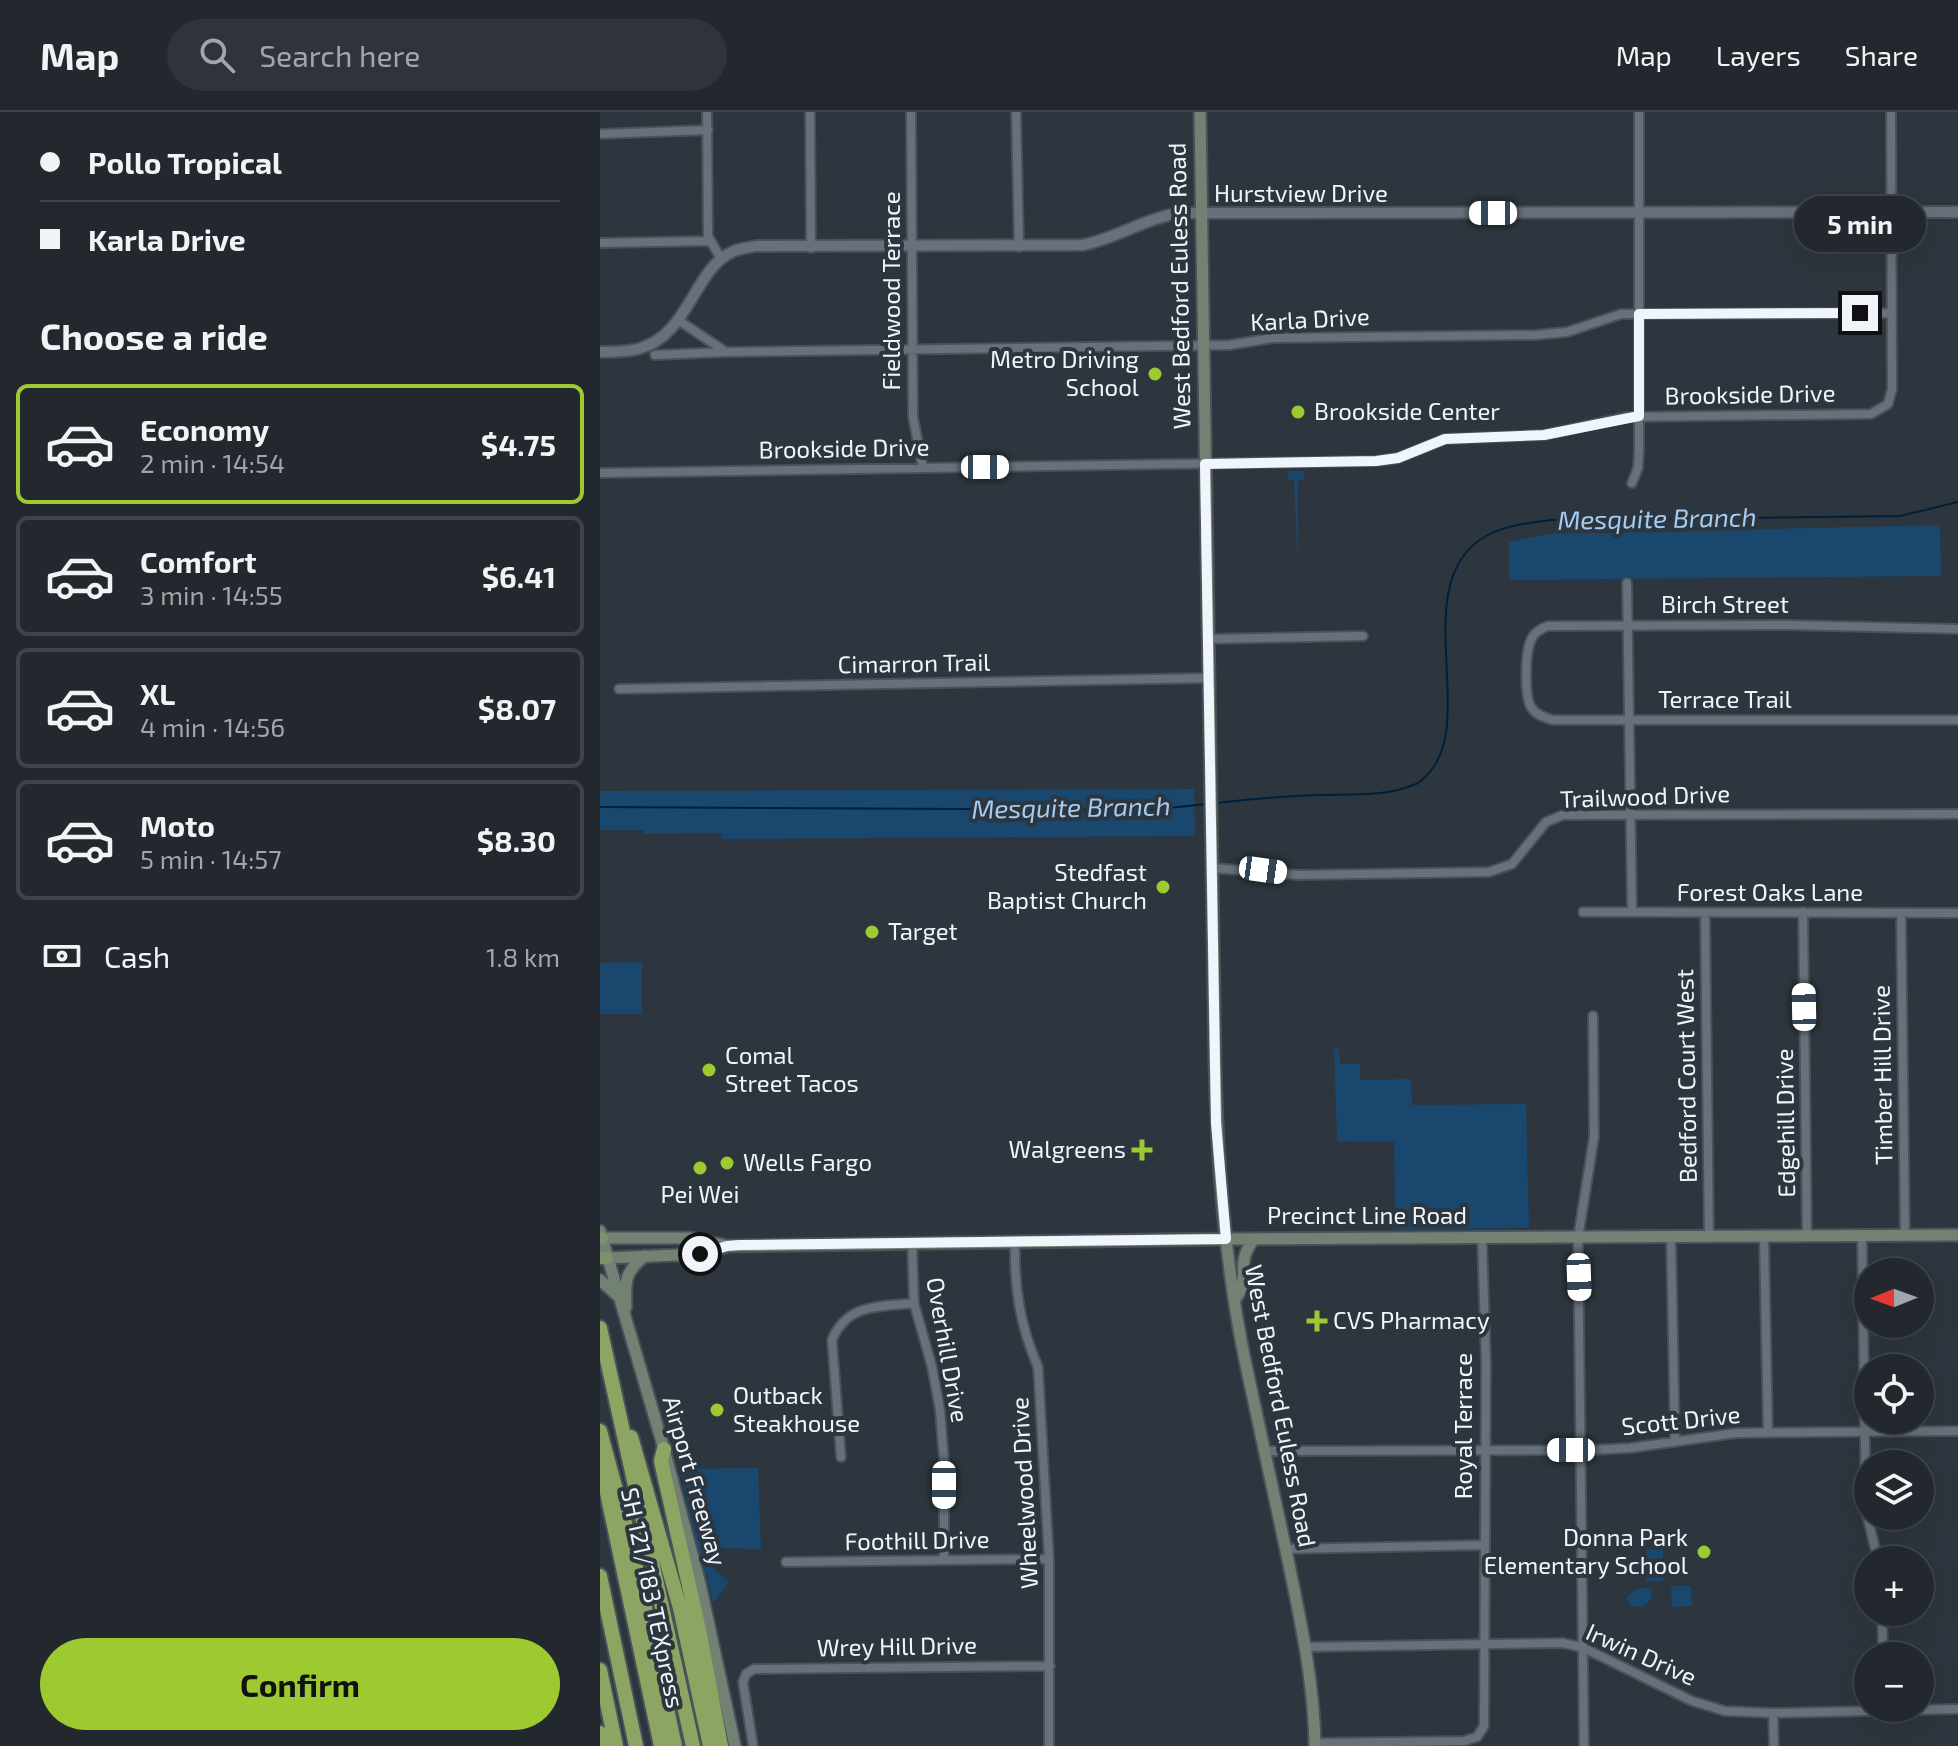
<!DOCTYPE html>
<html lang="en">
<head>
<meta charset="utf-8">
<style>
  :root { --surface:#22282e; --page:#2e343a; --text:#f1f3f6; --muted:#a2a6aa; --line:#3f444a; --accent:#9dca30 }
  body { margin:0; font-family:"Exo 2",sans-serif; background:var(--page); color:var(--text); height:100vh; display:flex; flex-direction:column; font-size:30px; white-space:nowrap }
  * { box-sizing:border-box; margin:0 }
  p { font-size:26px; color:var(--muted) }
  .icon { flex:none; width:44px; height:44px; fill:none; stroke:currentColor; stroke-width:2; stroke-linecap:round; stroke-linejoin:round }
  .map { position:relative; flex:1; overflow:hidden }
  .details { display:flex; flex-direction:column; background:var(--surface); width:600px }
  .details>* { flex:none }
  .guide { display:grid; align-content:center; height:176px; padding:0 40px; background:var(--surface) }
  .needle { width:52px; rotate:269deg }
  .controls { position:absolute; left:1254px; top:1146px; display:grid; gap:16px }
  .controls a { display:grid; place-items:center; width:80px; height:80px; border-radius:50%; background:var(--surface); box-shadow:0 8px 32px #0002,0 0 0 2px var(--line); font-size:40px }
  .end { position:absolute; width:36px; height:36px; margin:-18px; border:10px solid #f0f5fb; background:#111; box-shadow:0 0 0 4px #111 }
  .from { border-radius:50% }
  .bubble { position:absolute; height:56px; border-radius:28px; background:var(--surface); box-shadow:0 8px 32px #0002,0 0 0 2px var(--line); font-size:26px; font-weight:700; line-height:56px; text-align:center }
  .car { position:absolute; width:24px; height:48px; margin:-24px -12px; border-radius:10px; box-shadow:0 0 6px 2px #0007; background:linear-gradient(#fff 24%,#345 0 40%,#fff 0 76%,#345 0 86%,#fff 0) }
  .guide b { display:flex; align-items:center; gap:28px; height:76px; font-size:30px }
  .guide b+b { border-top:2px solid var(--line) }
  .guide i { width:20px; height:20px; background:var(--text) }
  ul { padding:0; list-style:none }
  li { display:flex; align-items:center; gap:24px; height:120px; margin:0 16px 12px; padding:0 24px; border:4px solid var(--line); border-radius:12px }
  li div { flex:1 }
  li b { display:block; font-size:30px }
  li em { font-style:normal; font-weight:700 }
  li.on { border-color:var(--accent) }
  li>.icon { width:72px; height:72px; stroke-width:1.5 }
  h2 { padding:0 40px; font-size:36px; line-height:96px }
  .pay { display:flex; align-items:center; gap:20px; height:88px; padding:0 40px; font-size:30px }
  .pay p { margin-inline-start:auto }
  .action { display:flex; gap:16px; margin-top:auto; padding:16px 40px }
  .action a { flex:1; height:92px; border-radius:48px; background:var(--accent); color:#111; font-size:32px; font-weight:700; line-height:92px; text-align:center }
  header { display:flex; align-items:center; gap:48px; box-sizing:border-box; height:112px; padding:0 40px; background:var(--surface); border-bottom:2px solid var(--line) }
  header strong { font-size:38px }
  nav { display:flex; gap:44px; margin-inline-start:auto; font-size:28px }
  .search { width:560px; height:72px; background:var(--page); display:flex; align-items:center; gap:20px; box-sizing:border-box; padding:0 28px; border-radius:44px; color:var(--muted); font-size:30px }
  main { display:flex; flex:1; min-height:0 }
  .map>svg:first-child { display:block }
  .green { fill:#19476e }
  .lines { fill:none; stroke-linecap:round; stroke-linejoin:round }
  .stream { stroke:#001f3b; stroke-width:2 }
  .minor-casing { stroke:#4a5158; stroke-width:12 }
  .tertiary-casing { stroke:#4a5158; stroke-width:14 }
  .secondary-casing { stroke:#4a5158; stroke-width:15 }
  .primary-casing { stroke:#4a5158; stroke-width:16 }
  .motorway-casing { stroke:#4a5158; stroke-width:18 }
  .minor { stroke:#68717b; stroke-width:8 }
  .tertiary { stroke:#68717b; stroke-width:10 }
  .secondary { stroke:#738174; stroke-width:11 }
  .primary { stroke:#7e906d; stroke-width:12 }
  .motorway { stroke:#8da563; stroke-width:14 }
  .route { stroke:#f0f5fb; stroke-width:10 }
  .poi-dot { fill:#9dca30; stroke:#2d363e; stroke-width:3 }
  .labels { text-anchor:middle; stroke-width:8; stroke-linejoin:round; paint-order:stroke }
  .street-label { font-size:24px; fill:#f0f5fb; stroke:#2d363e }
  .poi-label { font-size:24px; fill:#f0f5fb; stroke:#2d363e; text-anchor:start }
  .water-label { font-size:26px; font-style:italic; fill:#a4ccf2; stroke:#2d363e }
</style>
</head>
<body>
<header>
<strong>Map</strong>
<div class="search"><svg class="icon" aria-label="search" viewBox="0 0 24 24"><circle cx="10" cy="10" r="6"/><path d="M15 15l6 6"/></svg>Search here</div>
<nav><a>Map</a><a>Layers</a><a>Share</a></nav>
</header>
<main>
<section class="details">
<div class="guide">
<b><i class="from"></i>Pollo Tropical</b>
<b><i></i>Karla Drive</b>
</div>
<h2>Choose a ride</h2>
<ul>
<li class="on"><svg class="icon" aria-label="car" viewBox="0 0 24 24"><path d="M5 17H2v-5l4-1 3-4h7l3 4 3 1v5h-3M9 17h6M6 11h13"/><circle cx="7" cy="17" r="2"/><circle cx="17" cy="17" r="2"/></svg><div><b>Economy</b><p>2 min · 14:54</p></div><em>$4.75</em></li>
<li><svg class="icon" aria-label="car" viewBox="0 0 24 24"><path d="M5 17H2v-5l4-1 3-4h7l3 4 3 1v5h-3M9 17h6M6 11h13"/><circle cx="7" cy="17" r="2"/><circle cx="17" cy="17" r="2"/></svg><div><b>Comfort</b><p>3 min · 14:55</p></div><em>$6.41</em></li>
<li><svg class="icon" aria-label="car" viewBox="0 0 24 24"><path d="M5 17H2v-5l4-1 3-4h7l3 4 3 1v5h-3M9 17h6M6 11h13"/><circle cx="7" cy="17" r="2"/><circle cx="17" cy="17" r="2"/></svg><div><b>XL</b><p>4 min · 14:56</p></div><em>$8.07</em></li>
<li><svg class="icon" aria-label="car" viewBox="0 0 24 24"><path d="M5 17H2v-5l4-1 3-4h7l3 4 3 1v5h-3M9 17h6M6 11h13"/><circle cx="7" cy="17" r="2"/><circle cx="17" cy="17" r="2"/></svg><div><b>Moto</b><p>5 min · 14:57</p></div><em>$8.30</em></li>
</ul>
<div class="pay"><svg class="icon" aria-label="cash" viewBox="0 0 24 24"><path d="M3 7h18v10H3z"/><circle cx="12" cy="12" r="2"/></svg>Cash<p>1.8 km</p></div>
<div class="action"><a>Confirm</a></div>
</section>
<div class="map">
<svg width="1358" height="1634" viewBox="0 0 1358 1634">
  <rect width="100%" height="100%" fill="#2d363e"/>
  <path class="green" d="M687,359H704V367L698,369V457L694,368L688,367Z
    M1340,413L1341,464L909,468V430L948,422Z
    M594,677L595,724L122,727L121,721L44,722L43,718H0V679Z
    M42,850V902H0V851Z
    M734,937H739L740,952H760V968L811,967L812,993L926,992L929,1116L800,1118L792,1116V1109L795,1108L794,1030L737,1029Z
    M158,1356L161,1437L111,1436L115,1458L129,1470L113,1491L106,1461H103L80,1361L83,1357Z
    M1046,1438H1063V1469H1046Z
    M1071,1474H1091L1092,1494L1072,1495Z
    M1049,1476L1052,1479L1051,1487L1043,1495L1032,1494L1026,1487L1035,1477Z"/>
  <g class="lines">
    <path class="stream" d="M617,691C651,687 685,684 720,683C751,682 786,685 816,672C821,670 825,665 829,661C878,607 806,469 886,424C906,413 929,411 951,408L1300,404L1358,390
      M0,695L550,698L606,692"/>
    <defs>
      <path id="minor" d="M107,0L108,124L121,147
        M210,0L211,136
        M311,0L313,305L323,356
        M416,0L419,135
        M0,22L108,18
        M0,131L109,129
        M78,208L126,240L629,233L673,226L935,223L967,220L1021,202L1292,201
        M55,243L126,240
        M0,361L776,349L798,346L845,327L944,323L1027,305L1271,302L1288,292L1292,277L1291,0
        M1032,371L1038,356L1039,338V0
        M1027,471L1032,800
        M1358,517L1188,513L948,514C941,517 936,519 932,526C925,537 924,583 931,595C936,603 944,605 953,608H1358
        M608,527L763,524
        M19,577L609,566
        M612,756L699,763L889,760L912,752L946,710L963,703L1358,702
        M983,800L1358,801
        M1203,800L1207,1125
        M1105,801L1109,1126
        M1301,802L1305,1124
        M1262,1124L1266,1399L1278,1448
        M1164,1125L1168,1321
        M1071,1126L1075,1328
        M312,1130L314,1191L332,1255L340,1298L344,1348V1448
        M415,1130C414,1175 420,1214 438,1255L449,1447V1634
        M664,1339L990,1338L1030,1336L1136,1321L1358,1319
        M241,1345L232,1228C247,1191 280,1195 314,1191
        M685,1437L885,1433
        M186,1450L449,1447
        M1282,1500L1283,1544
        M706,1535L963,1531L984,1536L1092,1589L1125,1599L1173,1601L1358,1597
        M1173,1601L1174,1634
        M715,1631L864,1629L877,1625L884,1614L886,1250L882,1126
        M153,1634L143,1570L146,1562L154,1557L450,1554
        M984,1634L978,1126L994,1025L993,904"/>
      <path id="tertiary" d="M0,240C12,240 26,240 38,237C89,224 94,157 132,140C139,136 148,136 156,134L482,133C516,127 545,106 580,101L1358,100"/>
      <path id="secondary" d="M600,0L615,951C617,1052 625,1154 646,1253C660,1318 674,1383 688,1448C701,1510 714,1571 715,1634
        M0,1119L64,1337L100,1472L135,1634
        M2,1126H91L123,1133
        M7,1146L100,1142L127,1134L626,1127L1358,1123
        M0,1168L18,1184
        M636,1186C652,1162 634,1153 654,1127
        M26,1195C25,1170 24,1160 45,1144"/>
      <path id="primary" d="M0,1126H2
        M0,1146H7"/>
      <path id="motorway" d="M0,1216L93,1634
        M0,1319L33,1441L75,1634
        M31,1325L80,1496L110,1634
        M64,1337L61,1349L99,1518L121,1634
        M0,1348L61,1634
        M0,1464L36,1634
        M0,1558L16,1634
        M0,1621L3,1634"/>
    </defs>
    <use href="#minor" class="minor-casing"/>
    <use href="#tertiary" class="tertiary-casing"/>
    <use href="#secondary" class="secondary-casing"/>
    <use href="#primary" class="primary-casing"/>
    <use href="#motorway" class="motorway-casing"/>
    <use href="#minor" class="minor"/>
    <use href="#tertiary" class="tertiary"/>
    <use href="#secondary" class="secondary"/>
    <use href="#primary" class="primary"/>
    <use href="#motorway" class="motorway"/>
  </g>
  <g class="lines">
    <path class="route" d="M100,1142L127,1134L139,1133L626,1127L616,1011L605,352L776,349L798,346L845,327L944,323L1039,304V202L1260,201"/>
  </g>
  <g class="poi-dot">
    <circle cx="555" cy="262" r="8"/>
    <circle cx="698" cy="300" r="8"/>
    <circle cx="563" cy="775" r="8"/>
    <circle cx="272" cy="820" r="8"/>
    <circle cx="109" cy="958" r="8"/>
    <path d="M538 1026h8v8h8v8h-8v8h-8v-8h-8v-8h8z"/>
    <circle cx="127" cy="1051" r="8"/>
    <circle cx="100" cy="1056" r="8"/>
    <path d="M713 1197h8v8h8v8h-8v8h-8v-8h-8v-8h8z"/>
    <circle cx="117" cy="1298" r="8"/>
    <circle cx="1104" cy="1440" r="8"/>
  </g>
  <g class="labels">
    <g class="street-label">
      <text x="701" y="90">Hurstview Drive</text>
      <text transform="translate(580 174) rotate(-91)" y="8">West Bedford Euless Road</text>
      <text transform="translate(292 179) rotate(-90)" y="8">Fieldwood Terrace</text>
      <text transform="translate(710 208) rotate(-3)" y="8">Karla Drive</text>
      <text transform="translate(1150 283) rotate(-1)" y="8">Brookside Drive</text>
      <text transform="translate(244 337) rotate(-1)" y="8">Brookside Drive</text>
      <text x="1125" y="501">Birch Street</text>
      <text transform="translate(314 552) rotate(-1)" y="8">Cimarron Trail</text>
      <text x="1125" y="596">Terrace Trail</text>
      <text transform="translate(1045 685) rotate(-2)" y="8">Trailwood Drive</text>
      <text x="1170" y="789">Forest Oaks Lane</text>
      <text transform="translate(1283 963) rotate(-91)" y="8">Timber Hill Drive</text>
      <text transform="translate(1087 964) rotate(-91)" y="8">Bedford Court West</text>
      <text transform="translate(1186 1011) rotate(-91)" y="8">Edgehill Drive</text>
      <text x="767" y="1112">Precinct Line Road</text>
      <text transform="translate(347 1238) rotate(80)" y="8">Overhill Drive</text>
      <text transform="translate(680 1294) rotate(79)" y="8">West Bedford Euless Road</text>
      <text transform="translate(1081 1309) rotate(-6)" y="8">Scott Drive</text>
      <text transform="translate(864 1314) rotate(-90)" y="8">Royal Terrace</text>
      <text transform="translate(94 1369) rotate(74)" y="8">Airport Freeway</text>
      <text transform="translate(425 1381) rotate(-93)" y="8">Wheelwood Drive</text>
      <text transform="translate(317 1429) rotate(-1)" y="8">Foothill Drive</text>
      <text transform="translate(52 1486) rotate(78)" y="8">SH 121/183 TEXpress</text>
      <text transform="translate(297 1535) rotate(-1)" y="8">Wrey Hill Drive</text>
      <text transform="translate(1041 1543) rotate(24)" y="8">Irwin Drive</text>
    </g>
    <g class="poi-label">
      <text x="539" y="256" text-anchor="end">Metro Driving<tspan x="539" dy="28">School</tspan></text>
      <text x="714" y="308">Brookside Center</text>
      <text x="547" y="769" text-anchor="end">Stedfast<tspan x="547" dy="28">Baptist Church</tspan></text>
      <text x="288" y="828">Target</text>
      <text x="125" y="952">Comal<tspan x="125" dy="28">Street Tacos</tspan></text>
      <text x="526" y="1046" text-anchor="end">Walgreens</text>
      <text x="143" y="1059">Wells Fargo</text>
      <text x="100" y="1091" text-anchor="middle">Pei Wei</text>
      <text x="733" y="1217">CVS Pharmacy</text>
      <text x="133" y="1292">Outback<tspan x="133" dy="28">Steakhouse</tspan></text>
      <text x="1088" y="1434" text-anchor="end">Donna Park<tspan x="1088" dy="28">Elementary School</tspan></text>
    </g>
    <g class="water-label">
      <text transform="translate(1057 407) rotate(-1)" y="9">Mesquite Branch</text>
      <text transform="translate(471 696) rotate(-1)" y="9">Mesquite Branch</text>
    </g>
  </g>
</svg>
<div class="controls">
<a><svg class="needle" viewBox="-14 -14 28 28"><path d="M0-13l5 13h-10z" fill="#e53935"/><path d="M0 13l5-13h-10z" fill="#a2a6aa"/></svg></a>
<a><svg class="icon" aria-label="locate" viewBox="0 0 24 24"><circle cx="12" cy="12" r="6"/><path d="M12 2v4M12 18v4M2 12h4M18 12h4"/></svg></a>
<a><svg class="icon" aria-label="layers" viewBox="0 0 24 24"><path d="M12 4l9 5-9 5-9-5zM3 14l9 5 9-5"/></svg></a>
<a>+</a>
<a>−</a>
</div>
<i class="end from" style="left:100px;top:1142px"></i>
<i class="end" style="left:1260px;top:201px"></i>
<div class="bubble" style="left:1194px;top:84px;width:132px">5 min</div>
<i class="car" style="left:893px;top:101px;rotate:270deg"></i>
<i class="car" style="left:385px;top:355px;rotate:90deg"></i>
<i class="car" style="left:663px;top:758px;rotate:98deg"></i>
<i class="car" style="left:1204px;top:895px;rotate:359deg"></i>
<i class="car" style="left:979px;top:1165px;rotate:178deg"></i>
<i class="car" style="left:971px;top:1338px;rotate:270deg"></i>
<i class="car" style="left:344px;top:1373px;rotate:180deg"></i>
</div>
</main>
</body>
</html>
